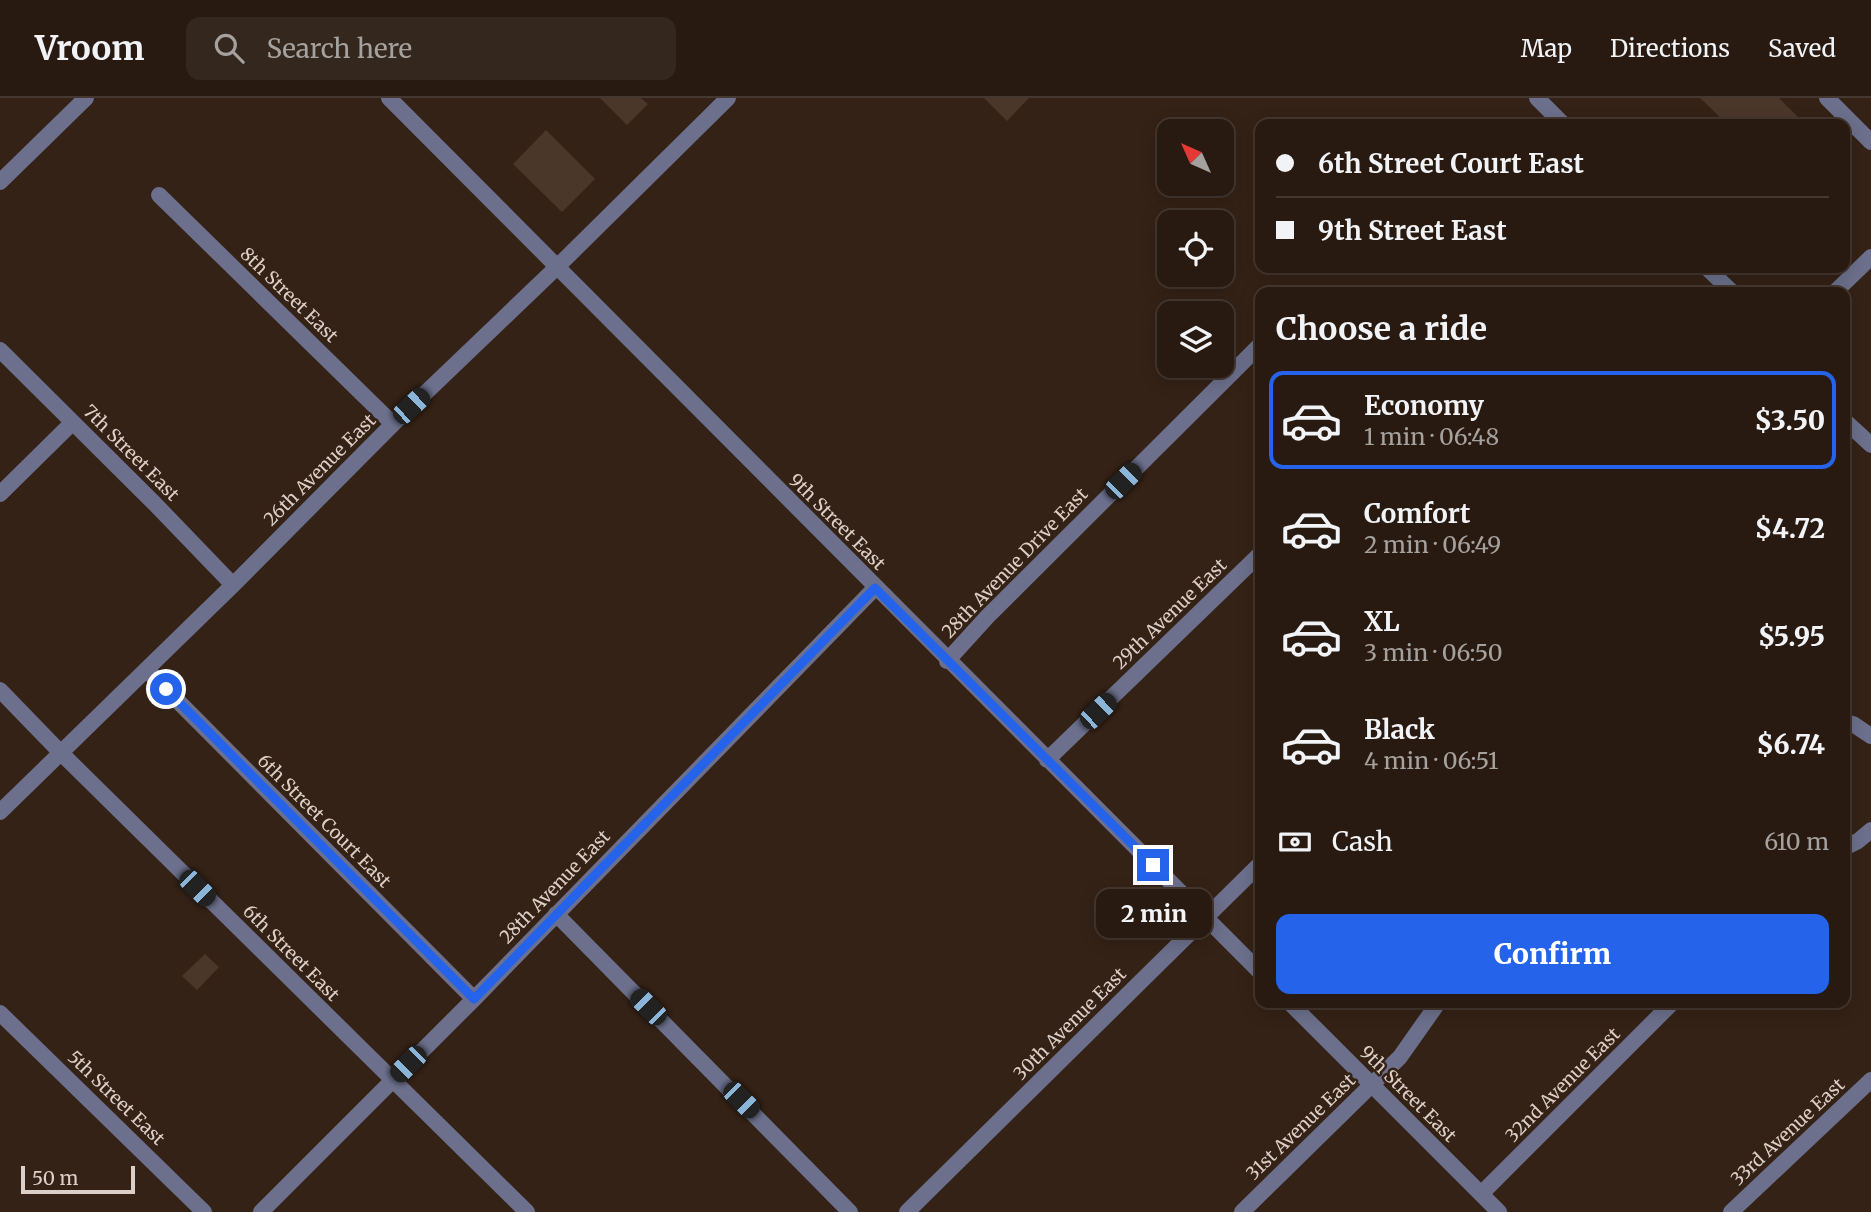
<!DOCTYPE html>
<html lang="en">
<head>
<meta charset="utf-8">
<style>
  :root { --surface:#281a10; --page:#34271e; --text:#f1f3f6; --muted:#a5a19f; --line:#443830; --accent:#2563eb }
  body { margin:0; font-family:Merriweather,serif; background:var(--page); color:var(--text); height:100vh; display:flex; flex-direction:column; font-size:26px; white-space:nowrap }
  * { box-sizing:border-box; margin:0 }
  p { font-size:23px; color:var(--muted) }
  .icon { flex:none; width:38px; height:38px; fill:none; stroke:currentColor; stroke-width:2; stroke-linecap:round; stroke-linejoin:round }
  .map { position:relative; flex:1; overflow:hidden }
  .details { position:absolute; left:1255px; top:189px; width:595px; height:721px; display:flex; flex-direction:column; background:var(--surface); border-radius:14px; box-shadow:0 4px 18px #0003,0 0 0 2px var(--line) }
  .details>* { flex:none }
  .guide { position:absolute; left:1255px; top:21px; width:595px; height:154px; border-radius:14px; box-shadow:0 4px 18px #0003,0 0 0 2px var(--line); display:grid; align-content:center; height:154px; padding:0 21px; background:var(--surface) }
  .needle { width:46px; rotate:315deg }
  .buttons { position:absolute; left:1157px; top:21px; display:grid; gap:14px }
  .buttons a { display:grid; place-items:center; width:77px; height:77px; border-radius:14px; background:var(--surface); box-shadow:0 4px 18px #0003,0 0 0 2px var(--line); font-size:35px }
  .scale { position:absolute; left:21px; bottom:18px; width:114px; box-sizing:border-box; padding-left:7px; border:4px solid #dccfc7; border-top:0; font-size:19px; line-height:24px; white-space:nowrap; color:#dccfc7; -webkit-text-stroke:5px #352216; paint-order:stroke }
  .end { position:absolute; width:32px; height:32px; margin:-16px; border:9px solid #2563eb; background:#fff; box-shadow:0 0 0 4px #fff }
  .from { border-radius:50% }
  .bubble { position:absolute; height:49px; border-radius:14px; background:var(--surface); box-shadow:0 4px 18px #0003,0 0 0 2px var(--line); font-size:23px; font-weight:800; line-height:49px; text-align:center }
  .car { position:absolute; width:21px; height:42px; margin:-21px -10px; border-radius:9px; box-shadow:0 0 5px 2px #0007; background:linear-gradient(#222 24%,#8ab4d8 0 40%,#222 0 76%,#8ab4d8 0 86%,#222 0) }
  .guide b { display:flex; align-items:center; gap:24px; height:66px; font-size:26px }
  .guide b+b { border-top:2px solid var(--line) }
  .guide i { width:18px; height:18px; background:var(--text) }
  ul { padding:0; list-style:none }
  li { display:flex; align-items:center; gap:21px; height:98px; margin:0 14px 10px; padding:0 7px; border:4px solid transparent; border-radius:14px }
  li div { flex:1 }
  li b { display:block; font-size:26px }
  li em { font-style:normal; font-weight:800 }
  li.on { border-color:var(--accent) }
  li>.icon { width:63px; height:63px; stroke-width:1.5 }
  h2 { padding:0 21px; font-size:32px; line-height:84px }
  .pay { display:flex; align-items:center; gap:18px; height:77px; padding:0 21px; font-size:26px }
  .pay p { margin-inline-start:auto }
  .cta { display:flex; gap:14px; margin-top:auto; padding:14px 21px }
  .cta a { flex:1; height:80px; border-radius:14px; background:var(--accent); color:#fff; font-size:28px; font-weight:800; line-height:80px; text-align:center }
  header { display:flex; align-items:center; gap:42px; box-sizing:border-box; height:98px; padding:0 35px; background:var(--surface); border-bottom:2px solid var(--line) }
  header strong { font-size:33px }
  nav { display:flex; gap:38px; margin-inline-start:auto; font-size:24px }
  .search { width:490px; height:63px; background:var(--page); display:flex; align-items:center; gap:18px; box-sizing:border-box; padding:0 24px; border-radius:14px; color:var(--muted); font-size:26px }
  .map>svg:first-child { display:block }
  .building { fill:#4b362a }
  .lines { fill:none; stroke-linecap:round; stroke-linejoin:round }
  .minor { stroke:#6c708c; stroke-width:16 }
  .route { stroke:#2563eb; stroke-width:9 }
  .labels { text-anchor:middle; stroke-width:5; stroke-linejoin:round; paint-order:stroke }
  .street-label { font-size:18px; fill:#dccfc7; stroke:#352216 }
</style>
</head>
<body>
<header>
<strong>Vroom</strong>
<div class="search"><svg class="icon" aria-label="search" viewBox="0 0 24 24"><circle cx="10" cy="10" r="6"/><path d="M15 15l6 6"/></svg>Search here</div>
<nav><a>Map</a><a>Directions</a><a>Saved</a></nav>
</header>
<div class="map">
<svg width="1871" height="1114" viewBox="0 0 1871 1114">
  <rect width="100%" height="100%" fill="#352216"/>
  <path class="building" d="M600,0H641L648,6L627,27Z
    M984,0H1029L1007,23Z
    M1700,0H1779L1798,19L1791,26H1727Z
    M546,32L595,81L562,114L513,66Z
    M205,856L219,869L197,892L182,878Z"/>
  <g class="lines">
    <path class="minor" d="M389,0L1260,874
      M1537,0L1563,26
      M1827,0L1871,44
      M0,84L86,0
      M159,97L393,326
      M1707,170L1732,194
      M1835,194L1871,159
      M0,252L155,406L233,487
      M1844,322L1871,347
      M0,396L72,325
      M947,563L987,519L1260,247
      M147,572L474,901
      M0,592L61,655L527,1114
      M1844,624L1853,626L1871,638
      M1047,662L1260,456
      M0,714L233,487L393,326L557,169L728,0
      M1844,750L1858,743L1871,732
      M556,816L850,1114
      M1290,905L1499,1114
      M0,915L204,1114
      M1481,1096L1672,905
      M261,1114L474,901L875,490
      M907,1114L1260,766
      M1242,1114L1400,959L1438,905
      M1731,1114L1871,982"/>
  </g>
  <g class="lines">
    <path class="route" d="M166,591L474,901L875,490L1153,767"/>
  </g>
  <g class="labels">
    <g class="street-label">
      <text transform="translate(289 197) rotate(44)" y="6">8th Street East</text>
      <text transform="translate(131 355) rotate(45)" y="6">7th Street East</text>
      <text transform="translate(320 372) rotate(-45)" y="6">26th Avenue East</text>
      <text transform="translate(837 424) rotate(45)" y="6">9th Street East</text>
      <text transform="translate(1015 465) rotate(-46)" y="6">28th Avenue Drive East</text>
      <text transform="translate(1170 516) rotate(-44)" y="6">29th Avenue East</text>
      <text transform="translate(324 723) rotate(45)" y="6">6th Street Court East</text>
      <text transform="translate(555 789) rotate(-46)" y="6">28th Avenue East</text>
      <text transform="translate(291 855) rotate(45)" y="6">6th Street East</text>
      <text transform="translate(1070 926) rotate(-45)" y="6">30th Avenue East</text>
      <text transform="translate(1563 987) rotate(-45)" y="6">32nd Avenue East</text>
      <text transform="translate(1408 996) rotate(45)" y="6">9th Street East</text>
      <text transform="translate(116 1000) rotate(44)" y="6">5th Street East</text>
      <text transform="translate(1301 1029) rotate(-44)" y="6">31st Avenue East</text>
      <text transform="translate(1788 1034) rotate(-43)" y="6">33rd Avenue East</text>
    </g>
  </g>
</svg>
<div class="buttons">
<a><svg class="needle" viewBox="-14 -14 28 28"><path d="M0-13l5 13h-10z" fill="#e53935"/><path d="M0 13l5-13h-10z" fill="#a5a19f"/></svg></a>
<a><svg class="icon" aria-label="locate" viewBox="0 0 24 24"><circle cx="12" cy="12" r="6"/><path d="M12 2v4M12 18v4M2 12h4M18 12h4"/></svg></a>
<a><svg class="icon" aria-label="layers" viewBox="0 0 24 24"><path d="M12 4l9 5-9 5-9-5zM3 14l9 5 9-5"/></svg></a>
</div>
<div class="scale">50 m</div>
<i class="end from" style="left:166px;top:591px"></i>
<i class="end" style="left:1153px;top:767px"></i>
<div class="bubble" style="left:1096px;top:791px;width:116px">2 min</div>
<i class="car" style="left:411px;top:308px;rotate:47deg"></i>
<i class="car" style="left:1123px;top:383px;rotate:45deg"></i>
<i class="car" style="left:1098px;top:613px;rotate:46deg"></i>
<i class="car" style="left:197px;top:790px;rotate:135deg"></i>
<i class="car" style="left:648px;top:909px;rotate:315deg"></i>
<i class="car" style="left:408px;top:966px;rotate:225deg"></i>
<i class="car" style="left:741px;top:1002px;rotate:135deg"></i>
<div class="guide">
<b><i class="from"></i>6th Street Court East</b>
<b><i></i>9th Street East</b>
</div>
<section class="details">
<h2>Choose a ride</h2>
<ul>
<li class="on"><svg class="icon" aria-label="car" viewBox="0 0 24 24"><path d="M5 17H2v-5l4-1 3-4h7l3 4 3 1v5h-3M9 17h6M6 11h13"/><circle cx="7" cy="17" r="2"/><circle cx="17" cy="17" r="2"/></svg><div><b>Economy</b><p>1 min · 06:48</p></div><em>$3.50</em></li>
<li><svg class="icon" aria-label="car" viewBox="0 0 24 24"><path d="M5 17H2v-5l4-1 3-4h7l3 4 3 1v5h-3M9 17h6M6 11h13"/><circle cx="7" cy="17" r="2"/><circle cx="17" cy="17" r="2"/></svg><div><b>Comfort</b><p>2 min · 06:49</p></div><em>$4.72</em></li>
<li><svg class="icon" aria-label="car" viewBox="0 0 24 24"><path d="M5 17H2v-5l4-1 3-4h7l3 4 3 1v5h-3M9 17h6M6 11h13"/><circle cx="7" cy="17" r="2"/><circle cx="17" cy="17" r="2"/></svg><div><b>XL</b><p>3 min · 06:50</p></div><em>$5.95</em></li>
<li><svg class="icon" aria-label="car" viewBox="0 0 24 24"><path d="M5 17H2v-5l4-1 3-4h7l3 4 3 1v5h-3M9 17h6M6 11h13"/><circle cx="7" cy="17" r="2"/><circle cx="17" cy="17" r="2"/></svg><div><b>Black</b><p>4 min · 06:51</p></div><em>$6.74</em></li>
</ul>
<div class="pay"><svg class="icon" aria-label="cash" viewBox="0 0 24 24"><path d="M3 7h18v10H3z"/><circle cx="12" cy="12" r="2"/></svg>Cash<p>610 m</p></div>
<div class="cta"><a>Confirm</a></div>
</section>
</div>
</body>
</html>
